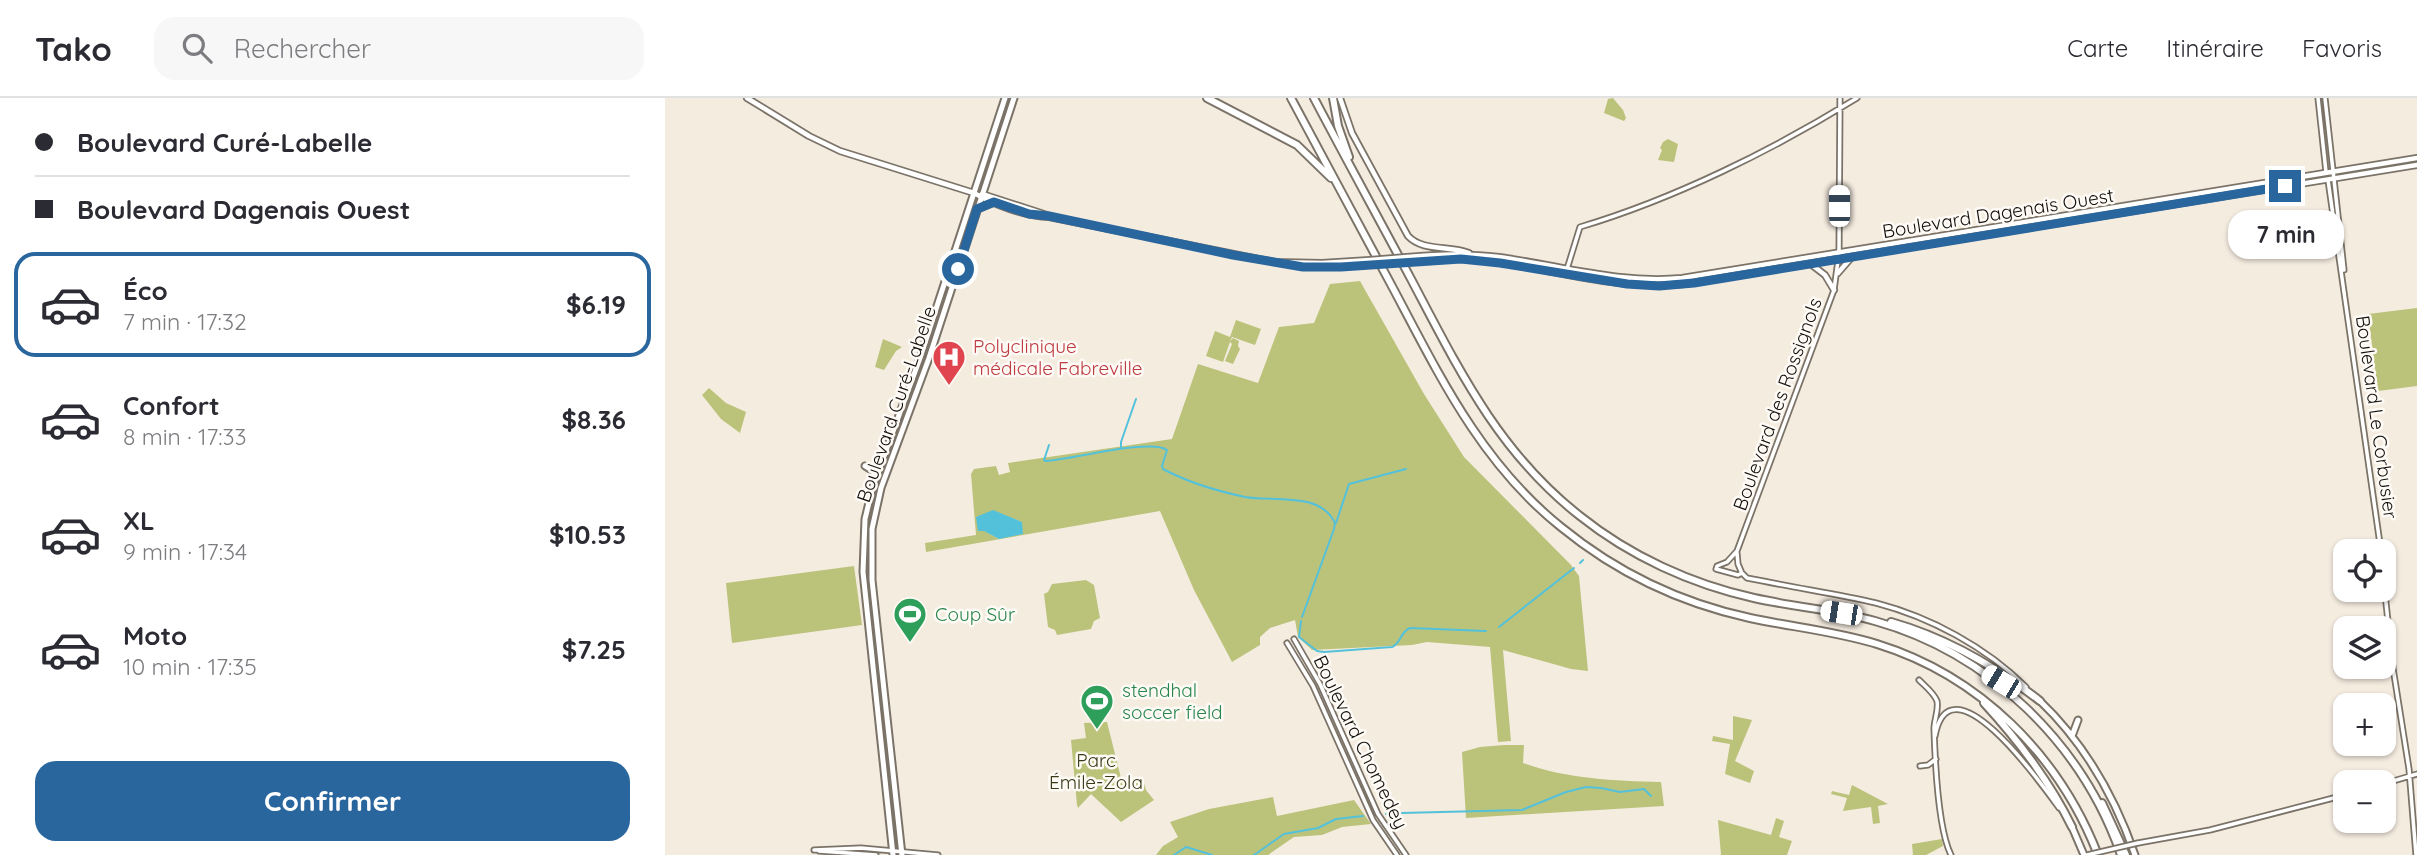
<!DOCTYPE html>
<html lang="fr">
<head>
<meta charset="utf-8">
<style>
  :root { --surface:#fff; --page:#f7f7f7; --text:#2b2b33; --muted:#7c7c81; --line:#e1e1e2; --accent:#29669d }
  body { margin:0; font-family:Quicksand,sans-serif; background:var(--page); color:var(--text); height:100vh; display:flex; flex-direction:column; font-size:26px; white-space:nowrap }
  * { box-sizing:border-box; margin:0 }
  p { font-size:23px; color:var(--muted) }
  .icon { flex:none; width:38px; height:38px; fill:none; stroke:currentColor; stroke-width:2; stroke-linecap:round; stroke-linejoin:round }
  .map { position:relative; flex:1; overflow:hidden }
  .drawer { display:flex; flex-direction:column; background:var(--surface); width:665px }
  .drawer>* { flex:none }
  .top-card { display:grid; align-content:center; height:154px; padding:0 35px; background:var(--surface) }
  .fabs { position:absolute; left:1668px; top:441px; display:grid; gap:14px }
  .fabs a { display:grid; place-items:center; width:63px; height:63px; border-radius:14px; background:var(--surface); box-shadow:0 2px 5px #0004; font-size:35px }
  .end { position:absolute; width:32px; height:32px; margin:-16px; border:9px solid #29669d; background:#fff; box-shadow:0 0 0 4px #fff }
  .from { border-radius:50% }
  .bubble { position:absolute; height:49px; border-radius:21px; background:var(--surface); box-shadow:0 2px 5px #0004; font-size:23px; font-weight:700; line-height:49px; text-align:center }
  .car { position:absolute; width:21px; height:42px; margin:-21px -10px; border-radius:9px; box-shadow:0 0 5px 2px #0007; background:linear-gradient(#fff 24%,#345 0 40%,#fff 0 76%,#345 0 86%,#fff 0) }
  .top-card b { display:flex; align-items:center; gap:24px; height:66px; font-size:26px }
  .top-card b+b { border-top:2px solid var(--line) }
  .top-card i { width:18px; height:18px; background:var(--text) }
  ul { padding:0; list-style:none }
  li { display:flex; align-items:center; gap:21px; height:105px; margin:0 14px 10px; padding:0 21px; border:4px solid transparent; border-radius:21px }
  li div { flex:1 }
  li b { display:block; font-size:26px }
  li em { font-style:normal; font-weight:700 }
  li.on { border-color:var(--accent) }
  li>.icon { width:63px; height:63px; stroke-width:1.5 }
  .cta { display:flex; gap:14px; margin-top:auto; padding:14px 35px }
  .cta a { flex:1; height:80px; border-radius:21px; background:var(--accent); color:#fff; font-size:28px; font-weight:700; line-height:80px; text-align:center }
  header { display:flex; align-items:center; gap:42px; box-sizing:border-box; height:98px; padding:0 35px; background:var(--surface); border-bottom:2px solid var(--line) }
  header strong { font-size:33px }
  nav { display:flex; gap:38px; margin-inline-start:auto; font-size:24px }
  .search { width:490px; height:63px; background:var(--page); display:flex; align-items:center; gap:18px; box-sizing:border-box; padding:0 24px; border-radius:21px; color:var(--muted); font-size:26px }
  main { display:flex; flex:1; min-height:0 }
  .map>svg:first-child { display:block }
  .green { fill:#bbc37b; fill-rule:evenodd }
  .water { fill:#54c1db }
  .lines { fill:none; stroke-linecap:round; stroke-linejoin:round }
  .stream { stroke:#54c1db; stroke-width:2 }
  .tertiary-casing { stroke:#7b7368; stroke-width:7 }
  .secondary-casing { stroke:#7b7368; stroke-width:8 }
  .primary-casing { stroke:#7b7368; stroke-width:9 }
  .motorway-casing { stroke:#7b7368; stroke-width:10 }
  .tertiary { stroke:#fff; stroke-width:3.5 }
  .secondary { stroke:#fff; stroke-width:4.5 }
  .primary { stroke:#fff; stroke-width:5 }
  .motorway { stroke:#fff; stroke-width:6 }
  .tertiary-bridge-casing { stroke:#7b7368; stroke-width:7; stroke-linecap:butt }
  .secondary-bridge-casing { stroke:#7b7368; stroke-width:8; stroke-linecap:butt }
  .tertiary-bridge { stroke:#fff; stroke-width:3.5 }
  .secondary-bridge { stroke:#fff; stroke-width:4.5 }
  .route { stroke:#29669d; stroke-width:9 }
  .labels { text-anchor:middle; stroke-width:5; stroke-linejoin:round; paint-order:stroke }
  .street-label { font-size:19px; fill:#120f0b; stroke:#fefaf5 }
  .health-label { font-size:19px; fill:#be3a42; stroke:#fefaf5; text-anchor:start }
  .leisure-label { font-size:19px; fill:#27864d; stroke:#fefaf5; text-anchor:start }
  .park-label { font-size:19px; fill:#373b18; stroke:#fefaf5 }
</style>
</head>
<body>
<header>
<strong>Tako</strong>
<div class="search"><svg class="icon" aria-label="search" viewBox="0 0 24 24"><circle cx="10" cy="10" r="6"/><path d="M15 15l6 6"/></svg>Rechercher</div>
<nav><a>Carte</a><a>Itinéraire</a><a>Favoris</a></nav>
</header>
<main>
<section class="drawer">
<div class="top-card">
<b><i class="from"></i>Boulevard Curé-Labelle</b>
<b><i></i>Boulevard Dagenais Ouest</b>
</div>
<ul>
<li class="on"><svg class="icon" aria-label="car" viewBox="0 0 24 24"><path d="M5 17H2v-5l4-1 3-4h7l3 4 3 1v5h-3M9 17h6M6 11h13"/><circle cx="7" cy="17" r="2"/><circle cx="17" cy="17" r="2"/></svg><div><b>Éco</b><p>7 min · 17:32</p></div><em>$6.19</em></li>
<li><svg class="icon" aria-label="car" viewBox="0 0 24 24"><path d="M5 17H2v-5l4-1 3-4h7l3 4 3 1v5h-3M9 17h6M6 11h13"/><circle cx="7" cy="17" r="2"/><circle cx="17" cy="17" r="2"/></svg><div><b>Confort</b><p>8 min · 17:33</p></div><em>$8.36</em></li>
<li><svg class="icon" aria-label="car" viewBox="0 0 24 24"><path d="M5 17H2v-5l4-1 3-4h7l3 4 3 1v5h-3M9 17h6M6 11h13"/><circle cx="7" cy="17" r="2"/><circle cx="17" cy="17" r="2"/></svg><div><b>XL</b><p>9 min · 17:34</p></div><em>$10.53</em></li>
<li><svg class="icon" aria-label="car" viewBox="0 0 24 24"><path d="M5 17H2v-5l4-1 3-4h7l3 4 3 1v5h-3M9 17h6M6 11h13"/><circle cx="7" cy="17" r="2"/><circle cx="17" cy="17" r="2"/></svg><div><b>Moto</b><p>10 min · 17:35</p></div><em>$7.25</em></li>
</ul>
<div class="cta"><a>Confirmer</a></div>
</section>
<div class="map">
<svg width="1752" height="757" viewBox="0 0 1752 757">
  <rect width="100%" height="100%" fill="#f5ece0"/>
  <path class="green" d="M948,0L958,12L961,20L959,23L939,15L943,1Z
    M1003,41L1013,46L1009,64L993,62L997,52L995,50L998,44Z
    M695,183L759,296L799,359L906,467L914,478L923,573L906,571L838,552L846,643L833,644L825,549L762,544L747,547L647,552L633,539L630,522L605,530L595,539V547L567,564L529,492L495,413L261,454L260,445L311,437L306,376L309,371L331,368L334,377L345,374L343,365L507,341L533,266L593,285L614,229L649,225L665,186ZM349,421L357,424L334,441L318,432Z
    M1752,210V288L1713,293L1703,216Z
    M571,222L596,231L590,247L567,239L565,243L568,240L574,243L573,248L575,251L568,266L560,263L567,246L565,244L558,264L541,258L550,233L565,239Z
    M218,241L237,249L231,253L219,272L210,269Z
    M44,290L61,305L81,314L75,335L56,321L37,297Z
    M189,468L197,527L67,545L61,485Z
    M421,482L429,487L435,520L429,523L426,531L392,537L390,532L383,529L379,496L383,494L387,486Z
    M1068,618L1087,622L1070,663L1089,673L1085,685L1060,676L1065,646L1047,643L1048,638L1068,642Z
    M442,624L458,688L477,679L481,692L489,702L456,724L426,696L413,710L412,707L406,642L421,640L419,625Z
    M839,647H859L858,665C901,681 950,683 996,684L999,708L801,720L797,654L815,649Z
    M1187,687L1223,706L1213,708L1215,725L1208,726L1206,709L1178,713L1182,700L1166,696L1167,693L1184,697Z
    M608,699L612,718L689,702L706,726L677,729L657,737L629,739L603,757H491L498,748L513,739L505,724L544,711Z
    M1111,720L1119,723L1114,739L1127,743L1122,757H1056L1053,722L1106,737Z
    M1277,741L1278,748L1261,757H1248L1247,746Z"/>
  <path class="water" d="M328,412L357,424L358,436L334,441L319,433H313L311,419Z"/>
  <g class="lines">
    <path class="stream" d="M384,347L379,362L381,363C405,362 486,340 502,352L497,368L498,371C524,385 552,393 580,399C607,404 655,393 670,425L669,431L637,519
      M456,349V344L471,301
      M671,425L684,386L741,371
      M915,465L918,462
      M636,523L634,539L652,553L659,554L727,549C736,545 735,534 745,530L821,533
      M834,529L909,470
      M736,715L857,712L901,694L921,689L936,690L955,694L979,691L986,698
      M721,716H732
      M509,757L521,749L547,757
      M589,757L619,736L653,730L671,721L698,718"/>
    <defs>
      <path id="tertiary" d="M1653,0L1661,74
        M1660,0L1679,172
        M1663,82L1716,453
        M902,171L915,129C1009,101 1108,52 1192,0
        M1072,455L1073,466L1076,473
        M1051,471L1052,468L1062,464L1072,453L1169,192L1174,155L1175,0
        M1051,471L1073,477L1077,475L1082,480L1098,483C1136,491 1174,496 1211,505C1265,519 1321,549 1361,589
        M1718,477L1728,570L1744,671L1751,757
        M629,541L655,586L713,716L741,757
        M622,545L648,588L708,722L732,757
        M1254,582C1260,588 1269,595 1272,603C1274,612 1269,622 1269,631C1270,662 1273,731 1286,757
        M1270,638C1285,556 1378,688 1394,710
        M1255,668L1263,667L1271,661
        M1718,686L1752,676
        M1473,745L1545,732L1680,697
        M149,752L196,750L273,757
        M154,753L211,757"/>
      <path id="secondary" d="M82,0L144,38L175,53L309,95
        M675,0L687,35L743,138C758,154 784,147 804,155
        M309,95C330,107 359,118 384,119L609,164L657,165L705,162
        M317,96L382,117
        M742,159C772,156 803,155 834,159C894,167 955,186 1017,180L1752,60
        M744,163C765,161 787,160 809,161C879,168 947,193 1019,186L1752,67
        M1147,167L1160,177L1169,192
        M634,168L660,169L707,166
        M1173,175L1186,160"/>
      <path id="primary" d="M312,111L329,104
        M200,368L208,373L210,379
        M1375,603C1419,645 1450,699 1470,757
        M1407,638L1413,622
        M1407,729L1419,757
        M228,757L198,474L200,421L208,388L255,260L340,0
        M237,757L207,482V431L216,390L264,260L349,0"/>
      <path id="motorway" d="M542,0L632,47L666,80
        M626,0C660,64 695,128 729,192C775,279 817,366 896,429C951,474 1016,505 1085,520C1127,529 1170,533 1212,546C1315,578 1394,657 1433,757
        M649,0C681,61 714,121 746,181C793,270 833,354 915,418C965,458 1026,486 1089,500C1129,509 1170,512 1210,523C1324,555 1417,645 1456,757
        M668,0L673,28L684,59
        M1226,524C1282,540 1329,567 1375,603
        M1319,605C1353,642 1385,684 1407,729
        M1437,705L1461,757"/>
    </defs>
    <use href="#tertiary" class="tertiary-casing"/>
    <use href="#secondary" class="secondary-casing"/>
    <use href="#primary" class="primary-casing"/>
    <use href="#motorway" class="motorway-casing"/>
    <use href="#tertiary" class="tertiary"/>
    <use href="#secondary" class="secondary"/>
    <use href="#primary" class="primary"/>
    <use href="#motorway" class="motorway"/>
    <defs>
      <path id="tertiary-bridge" d="M1422,757L1473,745"/>
      <path id="secondary-bridge" d="M705,162L742,159
        M707,166L744,163"/>
    </defs>
    <use href="#tertiary-bridge" class="tertiary-bridge-casing"/>
    <use href="#secondary-bridge" class="secondary-bridge-casing"/>
    <use href="#tertiary-bridge" class="tertiary-bridge"/>
    <use href="#secondary-bridge" class="secondary-bridge"/>
  </g>
  <g class="lines">
    <path class="route" d="M293,171L312,111L329,104L364,116L384,118L568,157L638,169H676L796,161L835,165L962,186L994,188L1029,185L1620,88"/>
  </g>
  <defs>
    <symbol id="hospital-pin" viewBox="-11 -11 22 30"><path d="M0 17L-7.5 6A9.5 9.5 0 1 1 7.5 6Z" fill="#e0444e" stroke="#fefaf5"/><path d="M-5-5h3v3.5h4V-5h3V5h-3V1.5h-4V5h-3Z" fill="#fff"/></symbol>
    <symbol id="stadium-pin" viewBox="-11 -11 22 30"><path d="M0 17L-7.5 6A9.5 9.5 0 1 1 7.5 6Z" fill="#2e9e5b" stroke="#fefaf5"/><path d="M0-5a6.5 5 0 1 0 0 10a6.5 5 0 1 0 0-10ZM-3.5-1.8h7v3.6h-7Z" fill="#fff"/></symbol>
  </defs>
  <g fill-rule="evenodd">
    <use href="#hospital-pin" x="265" y="240" width="38" height="52"/>
    <use href="#stadium-pin" x="226" y="497" width="38" height="52"/>
    <use href="#stadium-pin" x="413" y="584" width="38" height="52"/>
  </g>
  <g class="labels">
    <g class="street-label">
      <text transform="translate(1333 115) rotate(-9)" y="7">Boulevard Dagenais Ouest</text>
      <text transform="translate(231 306) rotate(-71)" y="7">Boulevard Curé-Labelle</text>
      <text transform="translate(1112 306) rotate(-70)" y="7">Boulevard des Rossignols</text>
      <text transform="translate(1712 319) rotate(82)" y="7">Boulevard Le Corbusier</text>
      <text transform="translate(696 644) rotate(64)" y="7">Boulevard Chomedey</text>
    </g>
    <g class="health-label">
      <text x="308" y="255">Polyclinique<tspan x="308" dy="22">médicale Fabreville</tspan></text>
    </g>
    <g class="leisure-label">
      <text x="270" y="523">Coup Sûr</text>
      <text x="457" y="599">stendhal<tspan x="457" dy="22">soccer field</tspan></text>
    </g>
    <g class="park-label">
      <text x="431" y="669">Parc<tspan x="431" dy="22">Émile-Zola</tspan></text>
    </g>
  </g>
</svg>
<div class="fabs">
<a><svg class="icon" aria-label="locate" viewBox="0 0 24 24"><circle cx="12" cy="12" r="6"/><path d="M12 2v4M12 18v4M2 12h4M18 12h4"/></svg></a>
<a><svg class="icon" aria-label="layers" viewBox="0 0 24 24"><path d="M12 4l9 5-9 5-9-5zM3 14l9 5 9-5"/></svg></a>
<a>+</a>
<a>−</a>
</div>
<i class="end from" style="left:293px;top:171px"></i>
<i class="end" style="left:1620px;top:88px"></i>
<div class="bubble" style="left:1563px;top:112px;width:116px">7 min</div>
<i class="car" style="left:1174px;top:108px;rotate:0deg"></i>
<i class="car" style="left:1176px;top:515px;rotate:279deg"></i>
<i class="car" style="left:1336px;top:584px;rotate:301deg"></i>
</div>
</main>
</body>
</html>
